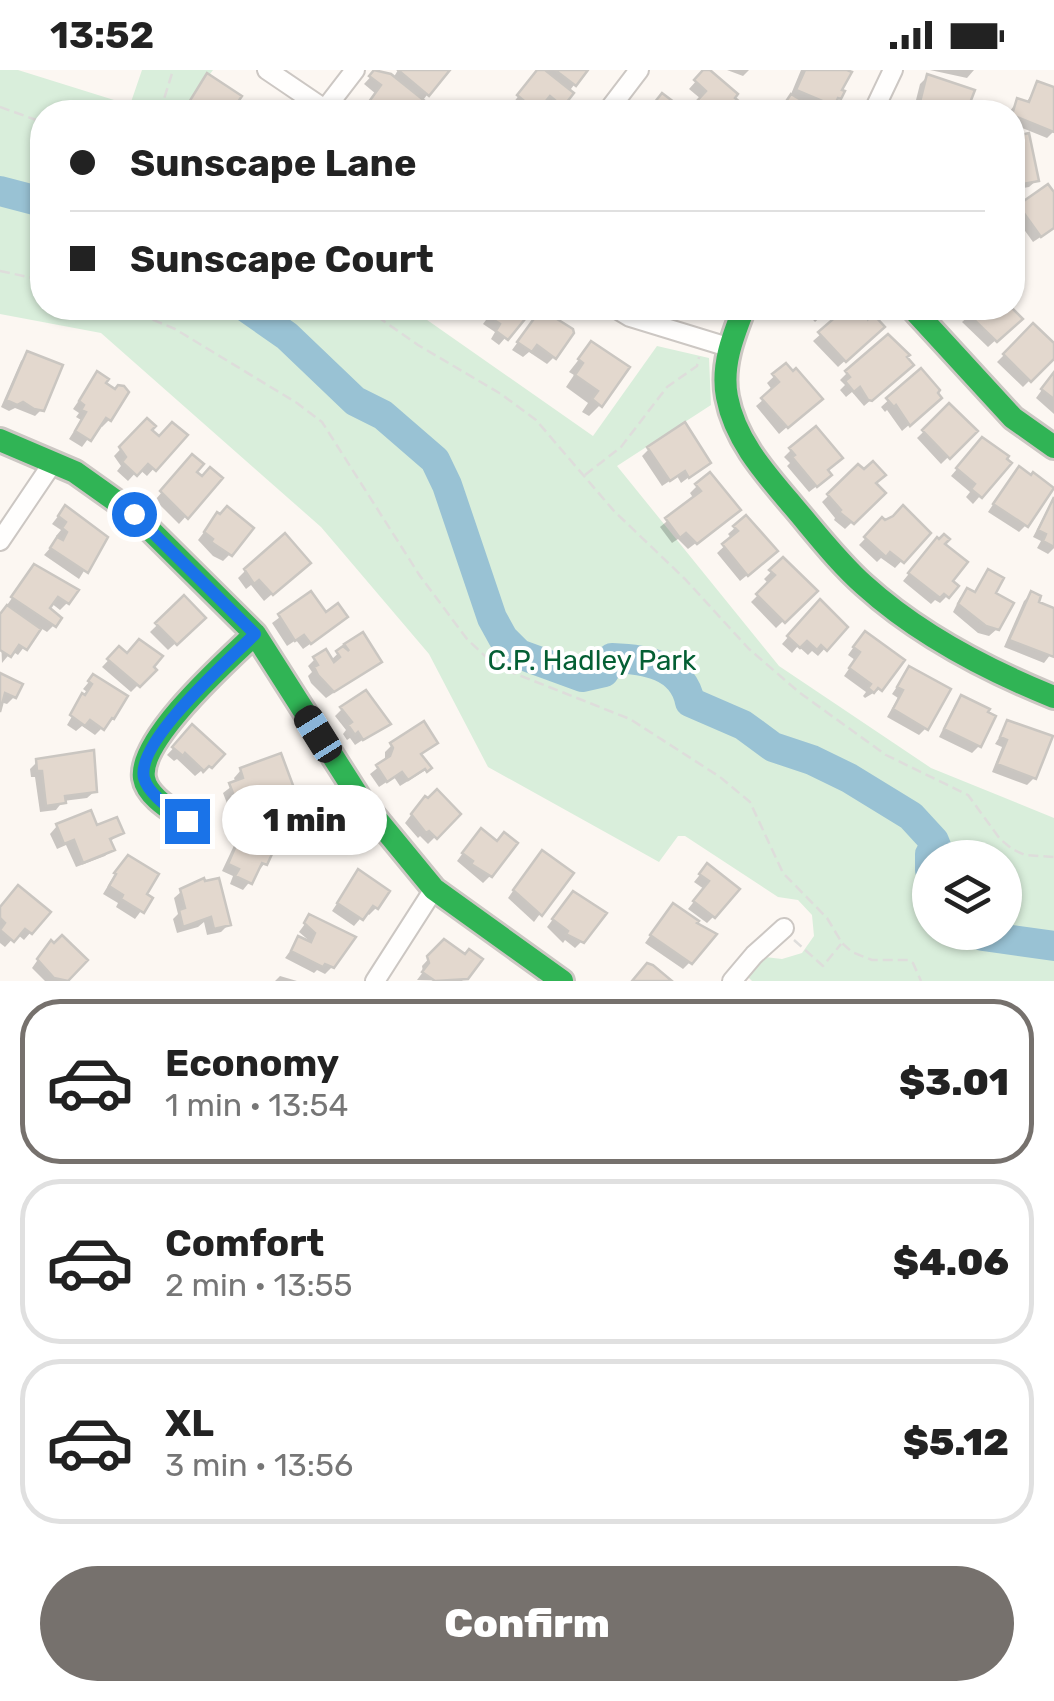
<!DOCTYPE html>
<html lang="en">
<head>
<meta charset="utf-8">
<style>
  :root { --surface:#fff; --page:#f2f2f2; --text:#222; --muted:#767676; --line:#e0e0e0; --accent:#76716d }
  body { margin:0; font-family:Rubik,sans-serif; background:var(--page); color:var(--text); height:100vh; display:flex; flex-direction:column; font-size:38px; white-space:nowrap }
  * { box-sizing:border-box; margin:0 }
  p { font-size:32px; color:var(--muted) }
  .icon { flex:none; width:55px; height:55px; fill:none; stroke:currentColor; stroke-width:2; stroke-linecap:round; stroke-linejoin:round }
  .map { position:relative; height:911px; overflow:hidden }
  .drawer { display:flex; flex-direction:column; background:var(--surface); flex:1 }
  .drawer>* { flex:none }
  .hud { position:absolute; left:30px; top:30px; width:995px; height:220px; border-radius:40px; box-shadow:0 2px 8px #0004; display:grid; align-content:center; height:220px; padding:0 40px; background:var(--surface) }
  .fabs { position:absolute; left:912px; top:770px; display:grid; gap:20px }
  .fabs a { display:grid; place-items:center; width:110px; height:110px; border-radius:50%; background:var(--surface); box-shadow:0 2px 8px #0004; font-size:50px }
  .end { position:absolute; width:45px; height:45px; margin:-22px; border:12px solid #1a73e8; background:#fff; box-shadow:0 0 0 5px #fff }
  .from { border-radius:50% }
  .bubble { position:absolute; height:70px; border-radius:35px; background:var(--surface); box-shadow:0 2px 8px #0004; font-size:32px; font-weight:800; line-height:70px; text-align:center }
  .car { position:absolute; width:30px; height:60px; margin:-30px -15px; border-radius:12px; box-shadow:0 0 8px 2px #0007; background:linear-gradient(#222 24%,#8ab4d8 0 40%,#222 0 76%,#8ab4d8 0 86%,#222 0) }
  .hud b { display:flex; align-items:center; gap:35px; height:95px; font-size:38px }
  .hud b+b { border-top:2px solid var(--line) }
  .hud i { width:25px; height:25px; background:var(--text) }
  ul { padding:18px 0 0; list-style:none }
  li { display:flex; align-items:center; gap:30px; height:165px; margin:0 20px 15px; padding:0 20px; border:5px solid var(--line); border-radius:40px }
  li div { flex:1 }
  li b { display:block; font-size:38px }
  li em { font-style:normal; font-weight:800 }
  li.active { border-color:var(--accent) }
  li>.icon { width:90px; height:90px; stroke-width:1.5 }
  .button { display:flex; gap:20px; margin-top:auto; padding:20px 40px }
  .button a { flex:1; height:115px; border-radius:60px; background:var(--accent); color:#fff; font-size:40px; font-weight:800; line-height:115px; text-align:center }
  .status { display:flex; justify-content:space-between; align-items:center; height:70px; padding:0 50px; background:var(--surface); direction:ltr }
  .status svg { height:28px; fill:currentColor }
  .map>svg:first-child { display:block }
  .green { fill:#d9eedb; fill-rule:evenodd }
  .shadow { fill:#0003 }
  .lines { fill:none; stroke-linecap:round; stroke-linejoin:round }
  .river { stroke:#99c2d4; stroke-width:30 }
  .building { fill:#e3d8ce; stroke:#cac6c1; stroke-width:2.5 }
  .street-casing { stroke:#ccc7c3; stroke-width:22 }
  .fast-casing { stroke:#ccc7c3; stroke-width:28 }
  .path { stroke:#dedddb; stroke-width:2.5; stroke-dasharray:10 5; stroke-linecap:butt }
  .street { stroke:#fffefd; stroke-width:18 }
  .fast { stroke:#30b455; stroke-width:22 }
  .route { stroke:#1a73e8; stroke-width:12 }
  .labels { text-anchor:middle; stroke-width:8; stroke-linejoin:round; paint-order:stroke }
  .park-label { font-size:28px; fill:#045f34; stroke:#fff }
</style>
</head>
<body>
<div class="status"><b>13:52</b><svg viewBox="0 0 49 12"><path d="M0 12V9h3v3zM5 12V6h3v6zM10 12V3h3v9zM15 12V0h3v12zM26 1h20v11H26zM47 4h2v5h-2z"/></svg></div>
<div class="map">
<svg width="1054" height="911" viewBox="0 0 1054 911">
  <rect width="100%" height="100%" fill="#fcf7f2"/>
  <path class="green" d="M0,0H18L130,35L142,0H213L182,42H42V238H410L593,366L657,276L709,288L711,335L617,396L779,596L931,698L1054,748V911H752L748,907L765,887L782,889L802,883L814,866L812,845L798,830L778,827L685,766H678L659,792L488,697L429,584L321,457L101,263L0,244ZM930,788H1005V862H930Z"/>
  <path class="shadow" d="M377,0L392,10L398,0H446L414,42H362L376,24L364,14Z
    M540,0H585L554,42L542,32L533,42H512L517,38L512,34Z
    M706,0L738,34L730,42L691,40L701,29L689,19Z
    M727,0H749L743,6Z
    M801,0H841L839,28L825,41L809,35L808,37L816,42H779L789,29Z
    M930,0H974L967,8Z
    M208,6L238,27L228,42H182Z
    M927,7L965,39L973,42H913L920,14Z
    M1038,14L1054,20V61L1047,68L1012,54V42H1009L1018,31L1026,33Z
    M1012,69L1037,110L1029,117L1012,120Z
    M1054,126V158L1033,172L1013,144L1020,137Z
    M495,238H531L499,275L491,269L495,262L483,254Z
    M802,238H831L815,252Z
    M850,238H860L865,242L861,245L882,257L838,297L813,271Z
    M978,238H1009L1019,249L988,277L962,252Z
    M534,250L554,287L547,294L529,282L523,287L512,280Z
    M1033,256L1054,277V286L1023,317L997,292Z
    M591,274L600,335L589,346L582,342L588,333L566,317L574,305L569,302Z
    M28,283L42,339L35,346L15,338L9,341L1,337L21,291Z
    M785,296L812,335L779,364L756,336L773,321L767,313Z
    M904,301L864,336L852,322L846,327L840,320L845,315L840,310L847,303Z
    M920,301L932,335L902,361L887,340L885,342L881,337Z
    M1054,303V344L1036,328Z
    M97,304L103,314L109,350L102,357L99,354L82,377L69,369L81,350L76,347L79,343L73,339Z
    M949,337L975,361L941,394L917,368Z
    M147,351L148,361L159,370L184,365L147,406L139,399L128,411L117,401L121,396L114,386Z
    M975,378L1008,394L973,434L966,427L970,422L951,406Z
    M649,379L708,393L681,413L677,406L662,416L642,386Z
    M791,380L825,401L822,412L809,422L787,396L790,393L784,387Z
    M186,395L201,410L220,408L179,454L155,430Z
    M858,397L882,423L845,459L834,450L835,448L822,432Z
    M1012,406L1026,455L1019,462L988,442Z
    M697,416L730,447L688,479L678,469L672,473L660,457L694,429L690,423Z
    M1054,427V478L1048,484L1037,478L1041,471L1033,467Z
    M59,445L105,467L79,509L44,485L59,468L56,466L61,460L52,454Z
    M746,448L768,488L740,511L717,483L732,469L728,464Z
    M882,451L928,463L895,498L881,488L877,492L859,475Z
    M211,453L230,484L223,491L213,486L198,470Z
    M942,475L949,511L947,526L940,533L935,530L931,534L903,511L930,478Z
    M783,490L814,521L776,558L751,532L769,514L764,509Z
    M34,497L67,533L60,540L51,533L47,538L54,555L47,562L39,557L18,585L12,581L2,593L0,545Z
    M300,500L264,531L251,515L246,519L238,508L245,501Z
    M988,502L997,559L989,566L978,563L953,542L960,528L967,521L973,524Z
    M311,524L325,546L338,554L303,579L296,570L287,576L272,553Z
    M1031,524L1035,533L1054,541V580L1044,593L1004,577L1024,531Z
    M184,529L203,548L168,580L150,562Z
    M813,539L844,557L818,586L812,581L808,585L798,576L792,583L782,574Z
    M858,571L880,619L865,628L863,626L866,622L844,606L855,590L848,585Z
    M346,576L379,592L326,628L311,613L308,606L312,602L308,596L315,589L330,591Z
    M119,579L153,600L131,622L102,597Z
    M909,599L926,658L919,665L887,647L898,628L892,624Z
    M0,606L14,627L7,634L0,632Z
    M93,607L112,648L95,665L82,656L76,661L67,655L81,631H78L87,622L83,619Z
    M962,628L985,643L979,676L972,683L939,667L955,635Z
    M342,639L388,653L355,675L350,668L347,670L343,664L346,660L335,646Z
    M1008,653L1034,708L1027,715L992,702L1002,677L995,674Z
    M192,658L221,684L203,704L201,701L195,706L177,689L174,691L167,685Z
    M392,675L419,685L429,698L400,716L394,707L379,717L370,704L385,692V682Z
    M37,692L95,721L87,728L63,731L56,740L40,742L35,707H31L30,699Z
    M241,700L294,725L287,732L255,744L248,727L228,736L223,723L236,713L234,708Z
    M418,736L458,744L428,774L420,766L418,768L405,753Z
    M57,756L96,758L121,763L109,772L112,779L105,786L76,797L66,775L57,779L50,764Z
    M245,760L265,793L243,820L230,814L233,806L222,801L238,767Z
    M474,768L497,773L490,806L483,813L457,791Z
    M535,790L570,803L534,852L508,828Z
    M123,791L144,825L150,829L135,849L116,837L118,833L103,824Z
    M707,796L714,846L707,853L688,839L704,819L694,812Z
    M358,802L376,838L369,845L366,842L354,856L332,841Z
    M182,821L228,855L221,862L207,865L204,852L198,857L177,863L173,849L178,844L174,828Z
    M567,831L582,871L575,878L565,870L563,873L547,857Z
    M0,840L30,863L24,870L17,864L5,877L0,873Z
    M666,843L690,892L683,899L645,873Z
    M310,847L332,897L325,904L317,900L314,903L285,888L299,869L313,874L299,862Z
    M444,872L464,887L479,890L462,911L417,910L423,902L422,896Z
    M54,877L84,890L64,911H45L32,898L44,881Z
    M280,906L297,911H275Z"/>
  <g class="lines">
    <path class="river" d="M0,121L42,132
      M247,238L287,266L355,331L383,345L435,390L447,415L492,548L503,568L519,584L582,607L604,602L612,588C645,589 683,595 690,632L743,655L773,677L812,690L849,708L911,746L934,771L938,781L930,784V800
      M978,862L983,866L1054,876"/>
  </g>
  <path class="building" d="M374,0L391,4L426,32L417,42H374L366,36L381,15L369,6Z
    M398,0H450L429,26Z
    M537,0H545L574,23L563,37L550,26L537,42L517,25Z
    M555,0H588L576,16Z
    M703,0H710L738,24L735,28L741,33L734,42L728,37L722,42H709L696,32L706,21L694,10Z
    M805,0H847L852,2L842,20L845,21L841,29L838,28L834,36L796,20Z
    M207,3L242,26L231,42H194L186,37Z
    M927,4L975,20L968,38L975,42H939L919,36Z
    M1037,11L1054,17V62L1012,45L1017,28L1029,32Z
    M662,23L687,42H647Z
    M791,24L821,42H779Z
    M1029,63L1039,111L1012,116V67Z
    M1048,114L1054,122V158L1041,167L1018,135Z
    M494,238H534L508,270L496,261L500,254L488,246Z
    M846,238H865L868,249L873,244L885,257L846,292L818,262Z
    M974,238H1012L1023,249L997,272L967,243Z
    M541,239L573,259L574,263L556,289L537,275L532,282L517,272Z
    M1033,253L1054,273V289L1031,312L1003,284Z
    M888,264L910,285L907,287L914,295L872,331L868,330L860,317L854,322L845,311L850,307L845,301Z
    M591,271L630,297L602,337L592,329L598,321L575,305L583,293L578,289Z
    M27,281L63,295L44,341L34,339L23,332L17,335L6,330Z
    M786,293L793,301L796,298L823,329L788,358L761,328L779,312L772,304Z
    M921,298L940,320L938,323L942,328L910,356L896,335L894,337L886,328Z
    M97,301L109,309L106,313L115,319L118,315L124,316L129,322L111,351L106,348L91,371L75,361L86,342L81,340L84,335L79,331Z
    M1054,302V329L1041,319Z
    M949,333L978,361L950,389L922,360Z
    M147,348L156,356L152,360L159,366L172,352L188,365L156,401L148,394L137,406L122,392L126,387L119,377Z
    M685,352L711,393L689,408L685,401L670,411L647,377Z
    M816,356L843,388L828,400L832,405L817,417L792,387L795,385L789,378Z
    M982,367L1009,386L1007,389L1012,393L982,428L971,419L975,414L956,398Z
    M192,384L204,394L197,402L202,406L210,397L223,408L188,449L160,421Z
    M873,391L886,405L876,413L886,423L854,454L839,442L841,440L827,424L858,394L864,399Z
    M1019,396L1031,405L1033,402L1054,418L1028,457L993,434Z
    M710,402L741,440L697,474L686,463L680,468L665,448L701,421L695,414Z
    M1054,427V477L1043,471L1046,464L1038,460Z
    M65,435L108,467L88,503L50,478L57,467L63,470L67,462L62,458L66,452L58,446Z
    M903,435L931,463L904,493L890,482L886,487L864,467L882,447L885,450L893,446Z
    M227,436L254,458L232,486L211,472L213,469L204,462L217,442L220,444Z
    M746,445L778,481L748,506L722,474L738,461L733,456Z
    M285,463L311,493L273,525L259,510L254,514L244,499Z
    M944,464L950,469L945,474L968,492L953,511L959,516L949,528L944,524L940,528L908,503L937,467L939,469Z
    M783,487L818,521L785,553L756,524L775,505L769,500Z
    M34,494L79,520L69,534L58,527L50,538L62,548L56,557L11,527Z
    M988,499L1004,508L996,523L1014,533L999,560L986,556L958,534L967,518L975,522Z
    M311,521L326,542L338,533L348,547L311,574L304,565L295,571L278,544Z
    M1031,521L1041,526L1039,532L1054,538V587L1009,570Z
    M184,525L206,548L177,575L155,553Z
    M820,529L848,557L827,581L821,575L817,580L807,571L800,578L787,566Z
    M7,535L41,559L27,580L19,575L11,587L0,580V544Z
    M865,561L905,590L882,621L878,618L874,623L868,618L871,614L849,598L860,582L853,577Z
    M363,562L382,592L334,622L318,605L314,597L318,595L313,587L326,579L334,592L340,587L336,581L343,576L349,581L344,574Z
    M139,569L163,586L154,597L157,600L140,617L107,589L119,576L127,583Z
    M909,596L951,619L928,660L893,639L903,620L897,617Z
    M0,603L23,614L16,628L5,623L0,642Z
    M93,604L128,626L114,649L112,648L104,660L90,650L85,656L70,645L82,623L85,625L92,614L88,611Z
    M366,620L391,654L363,670L358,662L355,665L348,655L352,652L340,637Z
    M961,625L990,639L988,642L996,646L981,677L944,659Z
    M1007,650L1053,666L1036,709L997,694L1007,670L1000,667Z
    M424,651L438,673L421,684L432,698L427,702L425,699L408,710L402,702L387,712L376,695L390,686L393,678L390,673Z
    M192,654L225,684L212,698L209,696L204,701L185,683L183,686L172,677Z
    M94,680L97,722L65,726L66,733L46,736L42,701H37L36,689Z
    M281,683L297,726L262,739L255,722L236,731L229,713L243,708L240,698Z
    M437,719L461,744L437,769L429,761L426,763L411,744L425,726L428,728Z
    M91,740L97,755L117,747L124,763L110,769L115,780L83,793L74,770L64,774L56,754Z
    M244,757L277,773L267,795L262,793L252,814L235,806L239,799L228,794Z
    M481,758L497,771L504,762L518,773L492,807L471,794L473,791L462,783Z
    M542,780L574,803L542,846L513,820Z
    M128,785L159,804L147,824L153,828L144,843L121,829L123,825L109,816L116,804L114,803Z
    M707,793L740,819L715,848L693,831L709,811L699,804Z
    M358,799L390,821L378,839L373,836L363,850L337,833Z
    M204,808L205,811L219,808L231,855L214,859L211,847L183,857L179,840L185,838L180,819Z
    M18,815L51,842L32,864L25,859L14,872L0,860L5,853L0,848V837Z
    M573,821L607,843L584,873L566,864L568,861L552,849Z
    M673,833L699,851L697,853L717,864L692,894L650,865Z
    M309,844L356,867L334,898L325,894L323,897L291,881L298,866L311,872L315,863L304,853Z
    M62,865L88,890L68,911L54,908L37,889L51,870L54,873Z
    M444,869L465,884L469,879L483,889L468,909L435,911L422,902L429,893L427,886Z
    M647,893L653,895L672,911H632Z"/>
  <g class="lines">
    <defs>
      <path id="street" d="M267,0L329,42
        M325,39L355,0
        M607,42L639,0
        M873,42L893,0
        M615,238L630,247L728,277
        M0,471L52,394
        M375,911L434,819
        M732,911L754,885L784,858"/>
      <path id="fast" d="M744,238C733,266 721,296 727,327C735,370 765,403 793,436C816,463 838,492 864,515C918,564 987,600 1054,627
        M912,238L1013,348L1054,377
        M0,370L75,402L134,444L255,564L360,729L434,819L562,911
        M187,751C173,741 147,727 144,708C138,669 228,590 255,564"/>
    </defs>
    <use href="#street" class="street-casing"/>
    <use href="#fast" class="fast-casing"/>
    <path class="path" d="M0,37L42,52
      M160,42L173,0
      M0,201L42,210
      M125,238L175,259L297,333L322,352L420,506L467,569L487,588L511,602L630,649L720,707L750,732L783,803L827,848L842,873L852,882L872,890H908L913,893L921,911
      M365,238L418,275L501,324L536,350L614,441L685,509L749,579L800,623L886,685L968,725L1000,769L1012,779L1025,785L1054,787
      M585,405L621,377L667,317L697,296L699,287
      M794,870L823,896L841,874"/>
    <use href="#street" class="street"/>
    <use href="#fast" class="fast"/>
  </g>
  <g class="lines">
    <path class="route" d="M134,444L255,564C230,589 135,672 144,708C149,726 173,740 187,751"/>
  </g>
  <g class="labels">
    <g class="park-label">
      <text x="592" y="600">C.P. Hadley Park</text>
    </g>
  </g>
</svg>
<div class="fabs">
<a><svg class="icon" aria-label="layers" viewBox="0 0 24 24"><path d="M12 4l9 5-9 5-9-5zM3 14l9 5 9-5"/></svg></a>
</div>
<i class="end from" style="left:134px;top:444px"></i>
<i class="end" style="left:187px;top:751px"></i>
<div class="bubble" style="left:222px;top:715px;width:165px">1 min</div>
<i class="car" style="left:318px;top:664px;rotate:328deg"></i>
<div class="hud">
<b><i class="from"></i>Sunscape Lane</b>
<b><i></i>Sunscape Court</b>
</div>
</div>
<section class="drawer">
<ul>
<li class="active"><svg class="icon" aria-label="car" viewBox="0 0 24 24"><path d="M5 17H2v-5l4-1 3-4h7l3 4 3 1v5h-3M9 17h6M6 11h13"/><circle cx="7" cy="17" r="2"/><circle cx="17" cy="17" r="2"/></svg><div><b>Economy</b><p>1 min · 13:54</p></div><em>$3.01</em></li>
<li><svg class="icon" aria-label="car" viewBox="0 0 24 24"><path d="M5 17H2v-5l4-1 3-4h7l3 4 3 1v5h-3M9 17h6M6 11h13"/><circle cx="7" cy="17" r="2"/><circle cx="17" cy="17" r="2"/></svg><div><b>Comfort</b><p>2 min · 13:55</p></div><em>$4.06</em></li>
<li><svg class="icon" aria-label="car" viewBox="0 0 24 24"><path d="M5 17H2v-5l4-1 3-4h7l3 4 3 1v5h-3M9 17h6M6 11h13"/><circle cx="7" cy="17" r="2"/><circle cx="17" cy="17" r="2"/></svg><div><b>XL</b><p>3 min · 13:56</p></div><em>$5.12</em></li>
</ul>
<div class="button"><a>Confirm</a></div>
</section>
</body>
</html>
